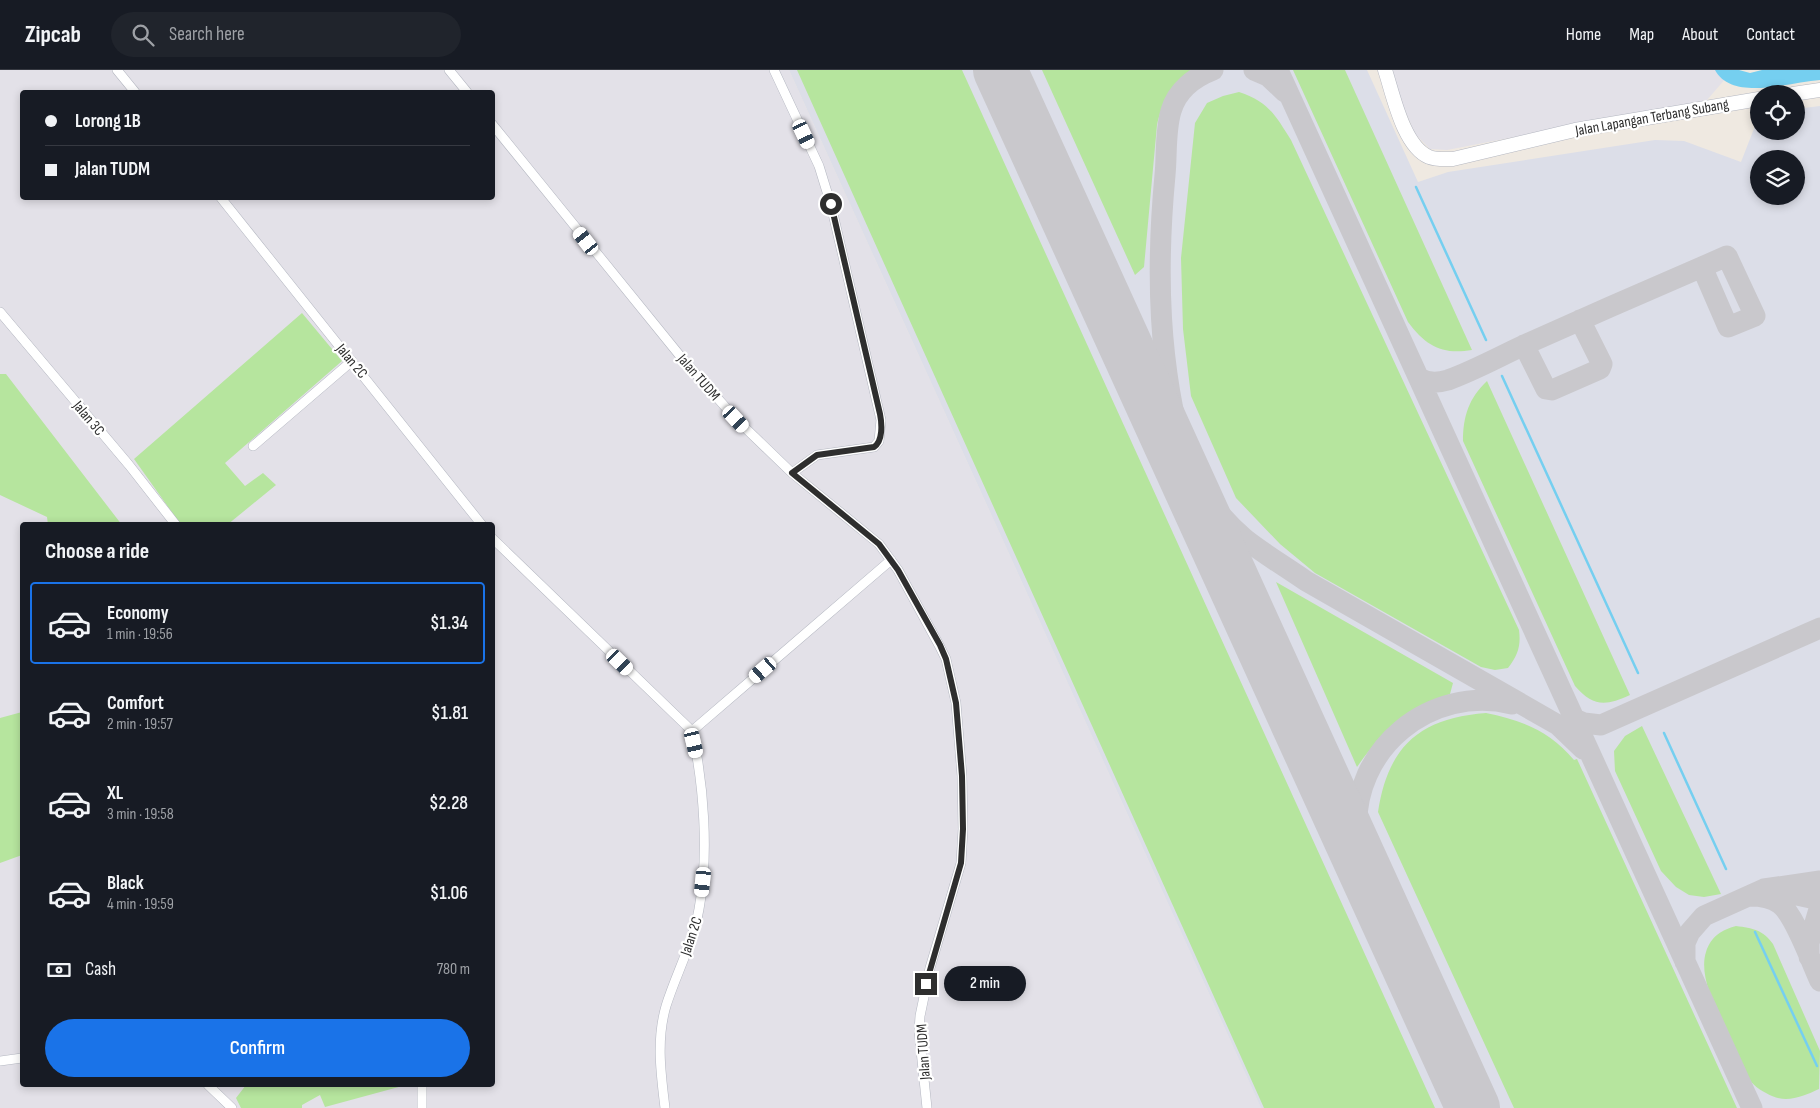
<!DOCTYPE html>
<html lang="en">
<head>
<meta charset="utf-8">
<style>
  :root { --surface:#171b24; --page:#20242c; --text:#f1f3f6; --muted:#9ea1a6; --line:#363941; --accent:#1a73e8 }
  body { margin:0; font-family:"Sofia Sans Condensed",sans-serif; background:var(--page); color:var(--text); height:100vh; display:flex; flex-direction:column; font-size:19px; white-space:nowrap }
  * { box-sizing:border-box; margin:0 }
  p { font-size:16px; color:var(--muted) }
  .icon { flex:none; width:28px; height:28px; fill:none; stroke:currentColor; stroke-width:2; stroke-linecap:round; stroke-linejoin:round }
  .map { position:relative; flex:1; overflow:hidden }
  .side { position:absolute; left:20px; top:452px; width:475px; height:565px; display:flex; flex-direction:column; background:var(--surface); border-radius:5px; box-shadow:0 2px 8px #0003 }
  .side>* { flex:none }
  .guide { position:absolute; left:20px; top:20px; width:475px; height:110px; border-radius:5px; box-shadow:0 2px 8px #0003; display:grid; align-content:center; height:110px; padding:0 25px; background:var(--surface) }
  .tools { position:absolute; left:1750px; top:15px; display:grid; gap:10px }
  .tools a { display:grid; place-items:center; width:55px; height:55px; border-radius:50%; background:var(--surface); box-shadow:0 2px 8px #0003; font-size:25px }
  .end { position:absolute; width:22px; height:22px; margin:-11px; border:6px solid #2e2e2e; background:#fff; box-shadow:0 0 0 2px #fff }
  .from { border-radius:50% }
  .bubble { position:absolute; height:35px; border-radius:18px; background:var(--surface); box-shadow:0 2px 8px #0003; font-size:16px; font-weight:600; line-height:35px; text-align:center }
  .car { position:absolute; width:15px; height:30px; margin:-15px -8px; border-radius:6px; box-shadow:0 0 4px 1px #0007; background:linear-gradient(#fff 24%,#345 0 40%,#fff 0 76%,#345 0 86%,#fff 0) }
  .guide b { display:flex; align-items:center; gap:18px; height:48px; font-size:19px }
  .guide b+b { border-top:1px solid var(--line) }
  .guide i { width:12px; height:12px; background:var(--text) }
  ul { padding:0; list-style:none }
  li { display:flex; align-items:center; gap:15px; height:82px; margin:0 10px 8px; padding:0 15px; border:2px solid transparent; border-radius:5px }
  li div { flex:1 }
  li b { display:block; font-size:19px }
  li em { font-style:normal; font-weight:600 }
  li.active { border-color:var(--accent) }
  li>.icon { width:45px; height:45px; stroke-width:1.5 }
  h2 { padding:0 25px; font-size:22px; line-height:60px }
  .pay { display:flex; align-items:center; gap:12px; height:55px; padding:0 25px; font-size:19px }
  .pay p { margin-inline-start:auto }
  .cta { display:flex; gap:10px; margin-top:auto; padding:10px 25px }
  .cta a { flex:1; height:58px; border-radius:30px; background:var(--accent); color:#fff; font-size:20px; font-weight:600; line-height:58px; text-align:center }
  header { display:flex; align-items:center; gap:30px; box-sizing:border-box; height:70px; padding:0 25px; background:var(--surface); border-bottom:1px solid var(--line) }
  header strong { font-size:24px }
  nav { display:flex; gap:28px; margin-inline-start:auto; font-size:18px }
  .search { width:350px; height:45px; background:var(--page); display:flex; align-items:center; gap:12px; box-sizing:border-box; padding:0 18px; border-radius:28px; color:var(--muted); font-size:19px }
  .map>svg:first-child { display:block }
  .industrial { fill:#e3e1e8; fill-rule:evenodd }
  .airport { fill:#dcdee8; fill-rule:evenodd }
  .green { fill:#b6e59e }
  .water { fill:#75cff0 }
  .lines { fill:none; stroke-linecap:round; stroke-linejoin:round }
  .stream { stroke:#75cff0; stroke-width:2.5 }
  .taxiway { stroke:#c9c8cc; stroke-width:21 }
  .runway { stroke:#c9c8cc; stroke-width:54 }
  .street-casing { stroke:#b4b7c1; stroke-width:10 }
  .secondary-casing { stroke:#b4b7c1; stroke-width:15 }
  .street { stroke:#fff; stroke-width:9 }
  .secondary { stroke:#fff; stroke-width:14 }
  .route { stroke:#2e2e2e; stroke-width:6 }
  .labels { text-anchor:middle; stroke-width:4.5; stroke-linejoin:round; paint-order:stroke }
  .street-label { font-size:15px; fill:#2e2e2e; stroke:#fff }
</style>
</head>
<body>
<header>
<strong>Zipcab</strong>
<div class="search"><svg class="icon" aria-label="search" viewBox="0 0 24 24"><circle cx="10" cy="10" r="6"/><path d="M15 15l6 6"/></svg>Search here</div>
<nav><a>Home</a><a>Map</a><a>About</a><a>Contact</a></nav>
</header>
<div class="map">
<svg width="1820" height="1038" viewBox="0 0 1820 1038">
  <rect width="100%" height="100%" fill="#efe9e1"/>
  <path class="industrial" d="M0,0H789L1261,1038H0ZM22,22H492V128H22ZM22,455H492V1015H22Z
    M1388,0H1733L1707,30L1447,80L1430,79L1415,64Z"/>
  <path class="airport" d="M789,0H1367L1418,112L1448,102L1655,70L1684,71L1741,92L1757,51L1759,50V61H1796V39L1820,36V1038H1261ZM1759,89H1796V126H1759Z"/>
  <path class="green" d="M797,0H962L1435,1038H1264Z
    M1042,0H1193C1173,12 1162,33 1157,55L1144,197L1135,205Z
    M1293,0H1345L1472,280C1442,285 1426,276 1408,252Z
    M1239,22C1269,32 1275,45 1291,70L1519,560C1521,576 1518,585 1508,598L1495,600L1481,597L1315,503L1280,474L1236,428L1191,326L1183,259L1181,188L1195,53L1207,33L1223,26Z
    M302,243L342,291L225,393L245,416L263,403L276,415L227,455H181L134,389Z
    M0,304H6L122,455H48L47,447L0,425Z
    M1487,311L1630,625C1606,636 1593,637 1575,616L1463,371C1463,346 1469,328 1487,311Z
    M1276,512L1453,613L1450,624C1408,641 1383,660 1357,697Z
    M22,642V785L0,793V648Z
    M1486,643C1521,650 1550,661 1574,690L1577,689L1737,1038H1514L1378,742C1388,676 1420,648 1486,643Z
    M1642,656L1721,824L1704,827L1689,825L1676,817L1661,801L1615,701L1614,681L1625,666Z
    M1736,856C1753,858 1763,860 1773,874L1820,981L1819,1019C1804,1026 1788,1033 1772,1026C1765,1023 1753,1016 1750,1010C1743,1001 1740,989 1735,979C1723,953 1697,910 1706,882C1711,866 1722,860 1736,856Z
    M246,1015H406L325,1037L320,1025L302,1035V1038H241L236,1028Z"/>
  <path class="water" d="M1715,0H1739L1750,3L1762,0H1820V10C1790,12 1732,32 1715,0Z"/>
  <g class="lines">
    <path class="stream" d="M1416,117L1486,270
      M1502,306L1638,603
      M1664,663L1726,799
      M1755,862L1817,996"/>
    <path class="taxiway" d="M1254,0L1268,6L1285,22
      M1278,0L1752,1038
      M1524,275L1546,319L1552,320L1600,299L1602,294L1580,250
      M1419,308C1427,313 1438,313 1448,310C1476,300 1504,284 1531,272C1596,243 1662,214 1727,186L1755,246L1728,257L1702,197
      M1171,374C1192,408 1214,443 1245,469C1264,484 1286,497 1306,511L1558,655L1583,679
      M1185,389C1158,296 1156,201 1165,105C1167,85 1165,61 1171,41C1177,20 1195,7 1213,0
      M1575,649L1584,653L1601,655L1820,558
      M1369,811C1364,795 1358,779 1357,763C1351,679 1431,614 1512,634
      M1783,822L1820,830
      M1750,826C1761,826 1771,827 1780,834C1795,845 1811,892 1820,911
      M1809,887V873L1820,836
      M1685,892V873L1690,862L1704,846L1764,819L1820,811"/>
    <path class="runway" d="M1000,0L1473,1038"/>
    <defs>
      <path id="street" d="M117,0L135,22
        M449,0L467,22
        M774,0L819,96L831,135L881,350L879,371L874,377L817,385L792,403
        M492,54L681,287L736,349L792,403L879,474L898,500L939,575L946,589L956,633L962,706L963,759L961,793L930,898L920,946L919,961L927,1038
        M221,128L482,455
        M0,242L129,395L176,455
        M253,376L352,291
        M492,468L692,661C704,715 709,785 699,839C693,873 676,904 666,936C656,970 661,1004 665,1038
        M692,661L891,490
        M0,991L22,988
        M208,1015L232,1038
        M422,1015V1038"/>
      <path id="secondary" d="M1385,0C1393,24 1403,76 1429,87C1437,90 1445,89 1453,89L1575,60L1759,29
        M1793,24L1820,20"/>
    </defs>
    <use href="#street" class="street-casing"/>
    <use href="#secondary" class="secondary-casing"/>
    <use href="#street" class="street"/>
    <use href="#secondary" class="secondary"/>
  </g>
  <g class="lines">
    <path class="route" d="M831,134L880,344C882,354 883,371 874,377L817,385L792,403L879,474L898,500L940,575L946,589L956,633L962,706L963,759L961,793L926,914"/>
  </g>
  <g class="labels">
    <g class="street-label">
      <text transform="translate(1652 47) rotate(-10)" y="5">Jalan Lapangan Terbang Subang</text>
      <text transform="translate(352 291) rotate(50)" y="5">Jalan 2C</text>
      <text transform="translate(699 307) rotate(49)" y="5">Jalan TUDM</text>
      <text transform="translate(89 348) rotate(50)" y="5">Jalan 3C</text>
      <text transform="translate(691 866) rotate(-72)" y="5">Jalan 2C</text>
      <text transform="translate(923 982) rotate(-94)" y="5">Jalan TUDM</text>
    </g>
  </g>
</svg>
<div class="tools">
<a><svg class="icon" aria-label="locate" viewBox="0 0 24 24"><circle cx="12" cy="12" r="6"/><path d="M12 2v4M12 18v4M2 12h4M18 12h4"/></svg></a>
<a><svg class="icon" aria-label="layers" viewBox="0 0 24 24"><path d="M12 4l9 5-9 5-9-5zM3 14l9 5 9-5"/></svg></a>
</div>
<i class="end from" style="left:831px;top:134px"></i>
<i class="end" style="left:926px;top:914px"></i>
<div class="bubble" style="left:944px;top:896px;width:82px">2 min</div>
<i class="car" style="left:804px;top:64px;rotate:155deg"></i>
<i class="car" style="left:586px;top:171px;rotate:322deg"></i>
<i class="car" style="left:736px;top:349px;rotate:137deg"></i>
<i class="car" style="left:620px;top:592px;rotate:134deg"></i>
<i class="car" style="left:763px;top:600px;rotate:229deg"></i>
<i class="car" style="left:694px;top:673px;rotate:167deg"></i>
<i class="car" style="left:703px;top:812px;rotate:186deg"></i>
<div class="guide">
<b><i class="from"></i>Lorong 1B</b>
<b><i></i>Jalan TUDM</b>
</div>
<section class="side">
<h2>Choose a ride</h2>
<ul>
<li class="active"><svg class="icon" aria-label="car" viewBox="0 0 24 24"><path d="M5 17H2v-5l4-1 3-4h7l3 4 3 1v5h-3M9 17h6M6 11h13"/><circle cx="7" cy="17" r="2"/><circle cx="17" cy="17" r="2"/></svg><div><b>Economy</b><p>1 min · 19:56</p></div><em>$1.34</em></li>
<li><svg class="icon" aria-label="car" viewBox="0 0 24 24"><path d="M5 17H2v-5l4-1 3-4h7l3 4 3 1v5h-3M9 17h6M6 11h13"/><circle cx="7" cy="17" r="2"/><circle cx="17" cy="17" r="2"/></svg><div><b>Comfort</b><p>2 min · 19:57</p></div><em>$1.81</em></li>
<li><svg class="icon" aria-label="car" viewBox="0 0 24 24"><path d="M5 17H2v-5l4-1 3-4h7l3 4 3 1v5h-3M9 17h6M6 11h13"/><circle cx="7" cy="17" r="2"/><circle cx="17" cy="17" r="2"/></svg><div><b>XL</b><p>3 min · 19:58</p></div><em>$2.28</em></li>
<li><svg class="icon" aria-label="car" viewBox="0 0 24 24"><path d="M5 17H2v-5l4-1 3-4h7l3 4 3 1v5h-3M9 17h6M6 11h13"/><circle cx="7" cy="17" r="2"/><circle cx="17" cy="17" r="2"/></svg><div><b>Black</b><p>4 min · 19:59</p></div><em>$1.06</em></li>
</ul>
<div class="pay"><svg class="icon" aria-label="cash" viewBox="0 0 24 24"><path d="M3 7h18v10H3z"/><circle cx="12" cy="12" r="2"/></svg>Cash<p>780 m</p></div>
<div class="cta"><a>Confirm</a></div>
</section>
</div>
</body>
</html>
